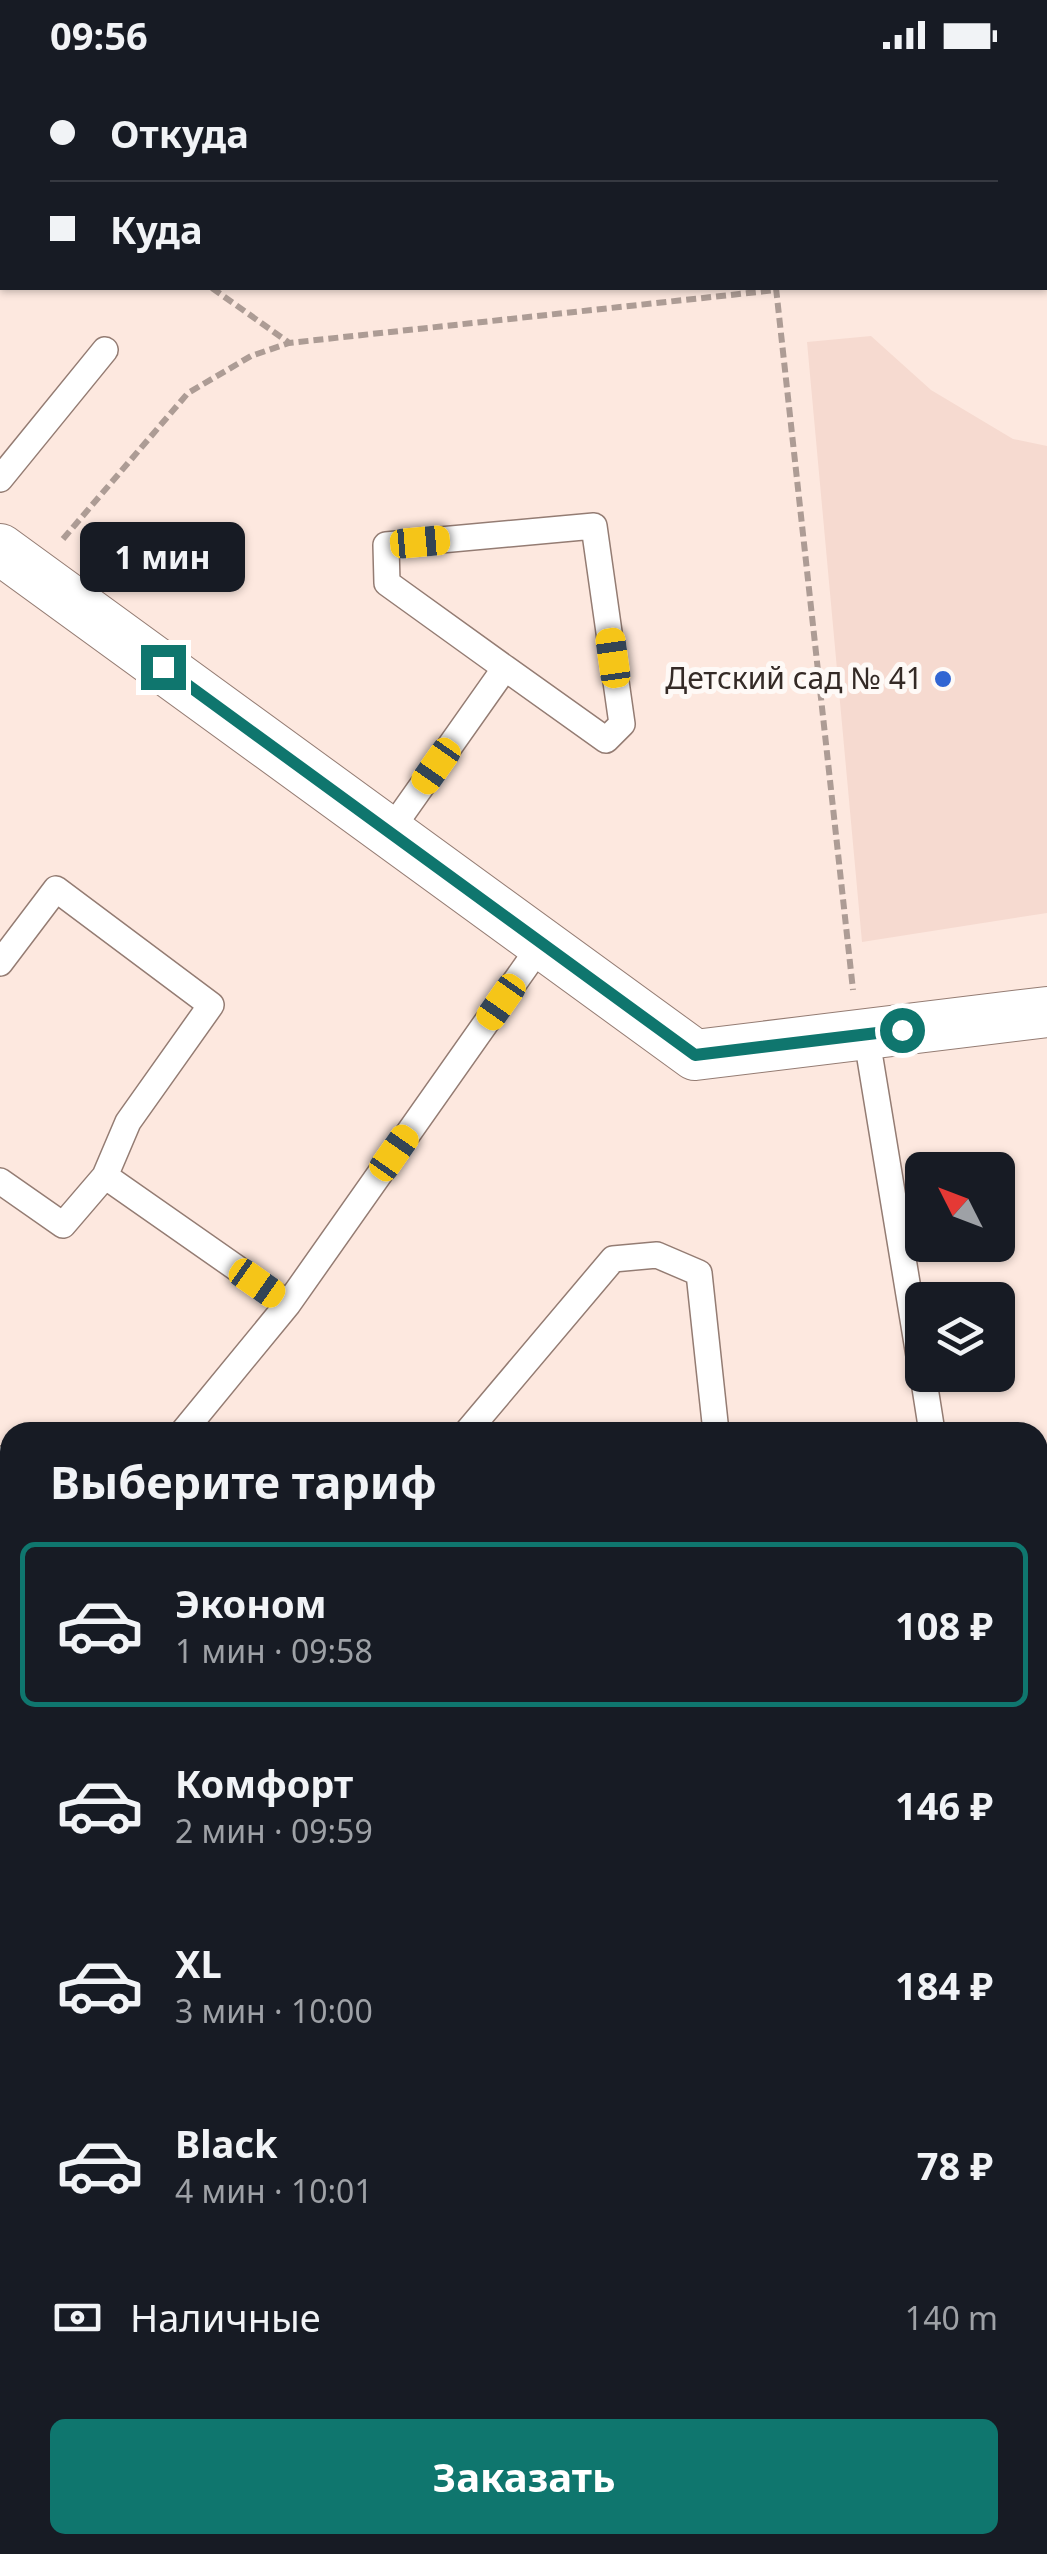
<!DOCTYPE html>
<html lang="ru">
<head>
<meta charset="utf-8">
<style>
  :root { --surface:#171b24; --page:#242831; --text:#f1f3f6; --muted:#9ea1a6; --line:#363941; --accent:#0f766e }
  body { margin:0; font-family:"Noto Sans",sans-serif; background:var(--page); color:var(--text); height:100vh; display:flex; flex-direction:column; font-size:38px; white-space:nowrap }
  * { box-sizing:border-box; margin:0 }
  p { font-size:32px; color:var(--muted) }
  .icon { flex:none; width:55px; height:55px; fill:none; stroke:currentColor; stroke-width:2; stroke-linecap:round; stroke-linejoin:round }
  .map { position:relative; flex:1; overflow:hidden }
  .details { position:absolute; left:0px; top:1352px; width:1048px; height:1132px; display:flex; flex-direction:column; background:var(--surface); border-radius:30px 30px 0 0; box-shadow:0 2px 8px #0004 }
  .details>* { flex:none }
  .banner { position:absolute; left:0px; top:0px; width:1048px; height:220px; box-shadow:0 2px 8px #0004; display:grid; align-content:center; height:220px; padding:0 50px; background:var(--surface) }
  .needle { width:65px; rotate:312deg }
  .controls { position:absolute; left:905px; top:1082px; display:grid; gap:20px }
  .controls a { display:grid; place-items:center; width:110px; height:110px; border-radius:15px; background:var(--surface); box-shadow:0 2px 8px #0004; font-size:50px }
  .end { position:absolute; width:45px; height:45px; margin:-22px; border:12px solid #0f766e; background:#fff; box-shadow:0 0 0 5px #fff }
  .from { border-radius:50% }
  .bubble { position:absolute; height:70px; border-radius:15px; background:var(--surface); box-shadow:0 2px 8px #0004; font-size:32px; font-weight:700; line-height:70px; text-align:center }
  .car { position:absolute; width:30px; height:60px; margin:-30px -15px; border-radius:12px; box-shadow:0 0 8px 2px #0007; background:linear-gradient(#f5c518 24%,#345 0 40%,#f5c518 0 76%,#345 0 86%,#f5c518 0) }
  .banner b { display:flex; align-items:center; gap:35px; height:95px; font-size:38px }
  .banner b+b { border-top:2px solid var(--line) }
  .banner i { width:25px; height:25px; background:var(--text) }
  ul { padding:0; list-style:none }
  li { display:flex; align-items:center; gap:30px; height:165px; margin:0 20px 15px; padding:0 30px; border:5px solid transparent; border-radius:15px }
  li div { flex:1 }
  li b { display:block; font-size:38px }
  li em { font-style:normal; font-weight:700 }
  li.selected { border-color:var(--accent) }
  li>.icon { width:90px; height:90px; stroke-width:1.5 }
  h2 { padding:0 50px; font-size:45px; line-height:120px }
  .pay { display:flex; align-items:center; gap:25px; height:110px; padding:0 50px; font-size:38px }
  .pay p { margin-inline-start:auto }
  .button { display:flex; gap:20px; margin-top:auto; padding:20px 50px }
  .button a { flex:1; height:115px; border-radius:15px; background:var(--accent); color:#fff; font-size:40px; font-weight:700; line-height:115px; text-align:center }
  .status { display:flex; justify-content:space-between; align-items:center; height:70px; padding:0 50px; background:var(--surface); direction:ltr }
  .status svg { height:28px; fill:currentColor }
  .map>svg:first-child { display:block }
  .built { fill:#f6dad0 }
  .industrial { fill:url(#industrial-grid) }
  .grass { fill:url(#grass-dots) }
  .garden { fill:#bcc9a7 }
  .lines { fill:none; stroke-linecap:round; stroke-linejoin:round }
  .stream { stroke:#aedfe7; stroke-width:12 }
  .lane-casing { stroke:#947c73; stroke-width:28 }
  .street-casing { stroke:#947c73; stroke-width:52 }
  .path { stroke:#ad9c95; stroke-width:6; stroke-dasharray:10 5; stroke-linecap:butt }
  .lane { stroke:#fff; stroke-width:25 }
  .street { stroke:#fff; stroke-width:50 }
  .route { stroke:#0f766e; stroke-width:12 }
  .poi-dot { fill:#3165d3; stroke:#fef9f6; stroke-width:4 }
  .labels { text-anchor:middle; stroke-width:10; stroke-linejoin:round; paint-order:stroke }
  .poi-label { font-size:30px; fill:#342a26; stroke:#fef9f6; text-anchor:end }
</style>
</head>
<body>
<div class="status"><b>09:56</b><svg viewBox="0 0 49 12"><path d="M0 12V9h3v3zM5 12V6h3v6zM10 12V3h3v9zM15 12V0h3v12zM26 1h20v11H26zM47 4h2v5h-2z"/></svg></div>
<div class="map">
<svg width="1047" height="2484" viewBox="0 0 1047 2484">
  <defs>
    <pattern id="industrial-grid" width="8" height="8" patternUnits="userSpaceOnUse" patternTransform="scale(2.5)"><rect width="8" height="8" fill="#f6dad0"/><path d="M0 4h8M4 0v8" fill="none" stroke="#d4bbb2"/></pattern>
    <pattern id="grass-dots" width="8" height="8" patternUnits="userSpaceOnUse" patternTransform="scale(2.5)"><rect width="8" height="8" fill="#bcc9a7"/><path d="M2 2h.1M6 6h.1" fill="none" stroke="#a2ad90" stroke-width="1.8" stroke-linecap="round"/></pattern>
  </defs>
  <rect width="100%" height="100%" fill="#fde8df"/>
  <path class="built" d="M871,266L931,320L1013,369L1047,376V843L862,872L807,272Z
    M0,1908L10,1915V1966L0,1978Z"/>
  <path class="industrial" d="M10,2285V2475H639L632,2484H0V2298Z"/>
  <path class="grass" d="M10,2071V2285L0,2298V2084Z
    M1038,2362L1047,2369V2441L1038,2434Z
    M639,2475H783L776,2484H632Z
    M890,2475H959L971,2484H903Z"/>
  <path class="garden" d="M831,2475H890L903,2484H824Z"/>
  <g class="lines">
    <path class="stream" d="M0,1675L10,1682"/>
    <defs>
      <path id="lane" d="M353,0V2
        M561,0L562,2
        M0,409L105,280
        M390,761L505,598L606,670L622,654L594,456L386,475L387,513L505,598
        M0,893L56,819L211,935L128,1052L105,1106L288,1234
        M866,964L922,1304
        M0,1111L63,1155L105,1106
        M923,1305L932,1362
        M183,1362L288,1234L543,872
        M467,1362L613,1189L657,1185L699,1203L716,1362
        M0,1389L10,1396
        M0,1530L10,1537
        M1038,1696L1047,1695
        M1038,2089L1047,2088
        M1038,2224L1047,2223
        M1038,2280L1047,2287
        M0,2464L10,2451
        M280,2475L292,2484
        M471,2484L478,2475
        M762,2484L768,2475"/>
      <path id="street" d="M0,479L695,985L1047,942
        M0,1720L10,1727
        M0,2042L10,2029
        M1024,2475L1036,2484"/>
    </defs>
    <use href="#lane" class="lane-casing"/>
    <use href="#street" class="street-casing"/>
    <path class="path" d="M131,0V2
      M750,0L751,2
      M212,218L288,272
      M776,218L853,920
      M63,469L188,323L251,286L289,273L776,220"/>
    <use href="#lane" class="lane"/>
    <use href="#street" class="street"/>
  </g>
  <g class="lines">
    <path class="route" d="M163,597L695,985L902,960"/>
  </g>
  <circle class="poi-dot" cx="943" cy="609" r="10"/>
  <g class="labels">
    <g class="poi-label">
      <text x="923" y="619">Детский сад № 41</text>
    </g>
  </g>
</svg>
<div class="controls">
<a><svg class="needle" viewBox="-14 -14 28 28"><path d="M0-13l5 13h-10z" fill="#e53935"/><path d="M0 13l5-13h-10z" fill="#9ea1a6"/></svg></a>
<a><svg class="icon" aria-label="layers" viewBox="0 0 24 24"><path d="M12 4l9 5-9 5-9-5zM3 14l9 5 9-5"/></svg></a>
</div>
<i class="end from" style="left:902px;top:960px"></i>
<i class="end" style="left:163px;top:597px"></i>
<div class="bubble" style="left:80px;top:452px;width:165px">1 мин</div>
<i class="car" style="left:420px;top:472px;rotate:85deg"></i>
<i class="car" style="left:613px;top:588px;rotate:352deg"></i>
<i class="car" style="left:436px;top:696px;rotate:215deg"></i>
<i class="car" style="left:501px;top:932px;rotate:215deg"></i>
<i class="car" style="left:394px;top:1083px;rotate:35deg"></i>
<i class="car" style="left:257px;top:1213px;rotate:125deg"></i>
<div class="banner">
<b><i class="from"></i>Откуда</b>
<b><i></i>Куда</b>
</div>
<section class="details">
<h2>Выберите тариф</h2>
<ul>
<li class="selected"><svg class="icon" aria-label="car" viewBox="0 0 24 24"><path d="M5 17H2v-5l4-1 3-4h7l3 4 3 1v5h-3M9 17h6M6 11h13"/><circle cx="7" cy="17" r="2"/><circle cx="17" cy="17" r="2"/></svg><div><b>Эконом</b><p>1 мин · 09:58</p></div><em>108 ₽</em></li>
<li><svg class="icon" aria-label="car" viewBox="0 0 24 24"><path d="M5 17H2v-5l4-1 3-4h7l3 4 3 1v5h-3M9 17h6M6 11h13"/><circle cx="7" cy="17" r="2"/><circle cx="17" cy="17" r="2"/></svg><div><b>Комфорт</b><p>2 мин · 09:59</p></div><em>146 ₽</em></li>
<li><svg class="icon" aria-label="car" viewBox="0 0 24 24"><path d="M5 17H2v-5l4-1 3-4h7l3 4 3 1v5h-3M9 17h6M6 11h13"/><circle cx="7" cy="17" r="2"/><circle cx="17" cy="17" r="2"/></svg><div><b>XL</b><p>3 мин · 10:00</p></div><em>184 ₽</em></li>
<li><svg class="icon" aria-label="car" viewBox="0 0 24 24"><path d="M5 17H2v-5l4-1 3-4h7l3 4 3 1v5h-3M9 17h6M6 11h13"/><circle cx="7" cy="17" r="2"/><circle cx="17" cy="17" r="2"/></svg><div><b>Black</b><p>4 мин · 10:01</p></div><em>78 ₽</em></li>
</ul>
<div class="pay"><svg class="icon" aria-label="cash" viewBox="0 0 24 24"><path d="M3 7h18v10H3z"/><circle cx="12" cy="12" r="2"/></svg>Наличные<p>140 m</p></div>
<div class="button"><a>Заказать</a></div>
</section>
</div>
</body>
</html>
